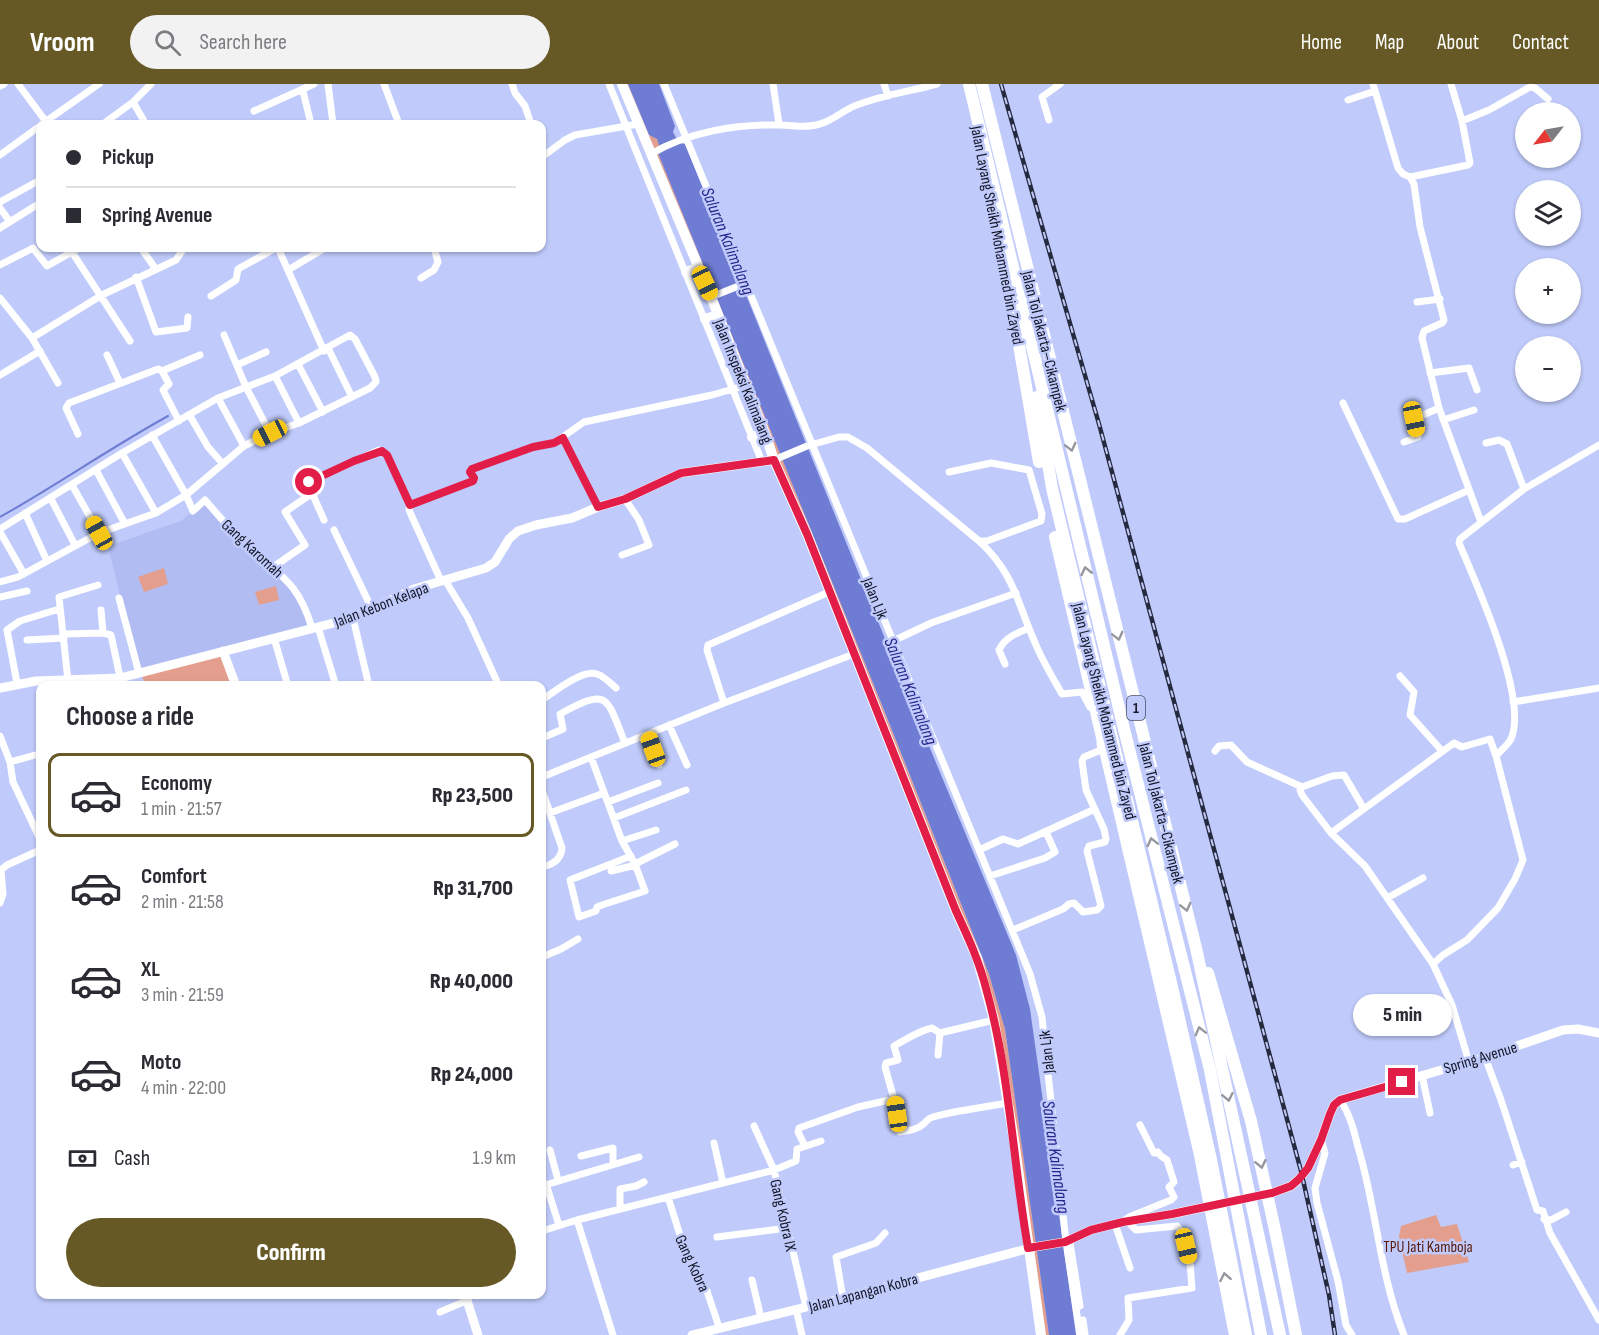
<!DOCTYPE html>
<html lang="en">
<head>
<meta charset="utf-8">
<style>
  :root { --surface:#fff; --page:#f2f2f3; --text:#2b2b33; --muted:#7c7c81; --line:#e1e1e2; --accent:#665926 }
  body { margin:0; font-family:"Sofia Sans Condensed",sans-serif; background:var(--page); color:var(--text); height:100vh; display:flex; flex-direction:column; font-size:22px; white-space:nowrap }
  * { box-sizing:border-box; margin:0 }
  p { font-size:20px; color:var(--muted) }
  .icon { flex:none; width:33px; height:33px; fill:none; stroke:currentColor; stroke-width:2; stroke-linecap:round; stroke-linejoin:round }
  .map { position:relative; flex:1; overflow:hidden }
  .drawer { position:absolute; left:36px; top:597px; width:510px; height:618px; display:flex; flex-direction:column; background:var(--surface); border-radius:12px; box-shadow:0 2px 4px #0004 }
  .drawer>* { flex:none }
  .guide { position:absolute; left:36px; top:36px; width:510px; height:132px; border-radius:12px; box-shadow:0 2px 4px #0004; display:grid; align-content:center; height:132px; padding:0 30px; background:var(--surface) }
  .needle { width:39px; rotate:239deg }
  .buttons { position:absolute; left:1515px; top:18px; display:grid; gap:12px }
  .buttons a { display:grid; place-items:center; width:66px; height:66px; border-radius:50%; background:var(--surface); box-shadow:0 2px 4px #0004; font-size:30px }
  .end { position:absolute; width:27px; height:27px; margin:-14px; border:8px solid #e11d48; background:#fff; box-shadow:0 0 0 3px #fff }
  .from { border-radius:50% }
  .bubble { position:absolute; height:42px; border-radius:21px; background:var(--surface); box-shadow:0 2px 4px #0004; font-size:20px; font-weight:800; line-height:42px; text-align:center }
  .car { position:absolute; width:18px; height:36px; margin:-18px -9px; border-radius:8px; box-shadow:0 0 4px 2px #0007; background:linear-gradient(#f5c518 24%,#345 0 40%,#f5c518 0 76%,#345 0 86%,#f5c518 0) }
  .guide b { display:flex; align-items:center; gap:21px; height:57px; font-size:22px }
  .guide b+b { border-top:2px solid var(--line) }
  .guide i { width:15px; height:15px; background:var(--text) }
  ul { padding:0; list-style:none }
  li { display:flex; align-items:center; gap:18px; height:84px; margin:0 12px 9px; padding:0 18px; border:3px solid transparent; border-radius:12px }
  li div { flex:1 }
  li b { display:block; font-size:22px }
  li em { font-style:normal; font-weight:800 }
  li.active { border-color:var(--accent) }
  li>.icon { width:54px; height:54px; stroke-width:1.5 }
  h2 { padding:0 30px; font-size:27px; line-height:72px }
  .pay { display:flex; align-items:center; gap:15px; height:66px; padding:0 30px; font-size:22px }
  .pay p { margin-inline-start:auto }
  .button { display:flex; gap:12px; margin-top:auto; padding:12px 30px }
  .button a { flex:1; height:69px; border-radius:36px; background:var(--accent); color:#fff; font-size:24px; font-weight:800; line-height:69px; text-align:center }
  header { display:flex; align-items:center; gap:36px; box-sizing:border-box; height:84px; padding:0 30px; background:var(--accent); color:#fff }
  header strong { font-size:28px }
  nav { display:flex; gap:33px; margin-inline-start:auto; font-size:21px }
  .search { width:420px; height:54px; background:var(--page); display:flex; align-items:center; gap:15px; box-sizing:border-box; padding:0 21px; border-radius:33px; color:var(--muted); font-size:22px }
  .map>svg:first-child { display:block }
  .built { fill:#b1bdf2 }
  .green { fill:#e39e8d }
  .water { fill:#6e7cd4 }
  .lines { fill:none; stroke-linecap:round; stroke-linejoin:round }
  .stream { stroke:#6e7cd4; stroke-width:2 }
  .street { stroke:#fff; stroke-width:7 }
  .secondary { stroke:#fff; stroke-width:9 }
  .primary { stroke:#fff; stroke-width:10 }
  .highway { stroke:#fff; stroke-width:12 }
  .rail-casing { stroke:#262a3f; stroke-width:4.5 }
  .rail { stroke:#c0cbfb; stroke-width:2; stroke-dasharray:7; stroke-linecap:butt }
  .oneway { stroke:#95969e }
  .route { stroke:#e11d48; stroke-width:8 }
  .labels { text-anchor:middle; stroke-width:5; stroke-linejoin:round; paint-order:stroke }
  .shield { fill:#c0cbfb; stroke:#474c67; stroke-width:1.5 }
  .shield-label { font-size:15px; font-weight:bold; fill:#131627 }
  .street-label { font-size:16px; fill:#131627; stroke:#c0cbfb }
  .park-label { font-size:16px; fill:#581808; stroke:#c0cbfb }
  .water-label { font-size:18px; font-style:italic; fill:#26238a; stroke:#c0cbfb }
</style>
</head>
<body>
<header>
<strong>Vroom</strong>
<div class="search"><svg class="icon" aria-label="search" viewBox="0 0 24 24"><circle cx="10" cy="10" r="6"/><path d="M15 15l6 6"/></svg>Search here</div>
<nav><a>Home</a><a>Map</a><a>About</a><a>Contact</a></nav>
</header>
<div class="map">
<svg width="1599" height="1251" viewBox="0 0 1599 1251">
  <rect width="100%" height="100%" fill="#c0cbfb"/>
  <path class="built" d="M205,416L245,459L284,492L312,544L139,589L108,462L181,437Z"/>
  <path class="green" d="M622,0H628L649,51L657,55L660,64L658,69L865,579L989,890L1005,945L1049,1251H1041L987,906Z
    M164,484L168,500L144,508L138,493Z
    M276,502L279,516L259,521L255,508Z
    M222,571L236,601H145L142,592Z
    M1436,1131L1441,1143L1457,1140L1469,1178L1407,1189L1399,1153L1401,1142Z"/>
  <path class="water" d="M628,0H659L675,42L673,48L679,59L685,60L907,609L1016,871L1030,925L1076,1251H1049L1005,945L989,890L882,621L658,69L660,64L657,55L649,51Z"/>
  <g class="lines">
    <path class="stream" d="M0,433C57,401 110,364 168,332"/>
    <path class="street" d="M18,0L47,39
      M328,0L333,40
      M384,0L399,40
      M512,0L515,9L525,22L531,40
      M609,0L762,378
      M664,0L1030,890L1042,933L1066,1158L1080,1251
      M773,0L779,40
      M884,0L888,12
      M1373,0L1398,84L1403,90L1410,93L1414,100L1420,143L1444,236L1442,239L1424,247L1422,254L1439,324L1481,438
      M0,2L4,0
      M1348,16L1375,7
      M133,18L144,37
      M254,27L305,4
      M1049,36L1042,13L1060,0
      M1462,37L1489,26L1530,3L1535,4L1548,15
      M42,40L99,0
      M103,40L133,18L151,0
      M311,40L303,7L305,4L314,0
      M651,70C688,48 736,40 780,41C792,41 804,44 816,41C833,38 842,26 857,21C882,11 911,7 937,0
      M0,71L40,42
      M542,73L565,56L575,51L638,40
      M1410,93L1468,81L1470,79L1462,37L1451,0
      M0,118L40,96
      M0,124L10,138
      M0,144L40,119
      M141,164L155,184
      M278,164L324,267
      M72,168L130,257
      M0,181L33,164L47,182L79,164
      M288,186L325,164
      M136,193L156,248L187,244L188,233
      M421,194L434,186L438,178L434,164
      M211,212L236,196L238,185L276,164
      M711,213L746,199
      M0,214L32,254L58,299
      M1417,218L1440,215
      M224,251L246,303L270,349
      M32,254L102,211L176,176L184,164
      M328,264L352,313
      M107,271L120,299
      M298,280L323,328
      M237,281L266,268
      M162,287L169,300L163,306L179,337
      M1430,289L1469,284L1477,306
      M0,291L40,267
      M275,292L299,339
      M218,314L244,362
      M1343,319L1398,435H1405L1469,406
      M190,332L208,363L223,380
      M1443,336L1474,326
      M78,350L66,324L69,319L158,285L162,287L200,271
      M152,351L186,411L193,427L205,416C217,430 230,445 243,458C277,491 297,494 312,544
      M563,354L598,423
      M1404,358L1418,353L1414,335L1439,324
      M1486,359L1499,356L1507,360L1524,405
      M122,369L156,429
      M774,376L807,362L839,353H848L867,364L979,457H987L1041,437L1042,430L1029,386L991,379L949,388
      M96,386L125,440
      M72,401L99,449
      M312,409L324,436
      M51,415L75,461
      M410,421L473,397L474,394L470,388L472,385L533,363L554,359L584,338L712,311L747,301
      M25,429L47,477
      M0,445L122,369L218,314L275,292L350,251L355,255L375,293L376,298L370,304L299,339L270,349L244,362L186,411L156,429L99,449L18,493L0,498
      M334,446L372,525
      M0,448L24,490
      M979,457C1015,490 1017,519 1036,561C1043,578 1053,594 1062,610L1082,608L1090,623
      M622,471L649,461L639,436L625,415
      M273,483L305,461L285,428L311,410L309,398L379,366L387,371L410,421L409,426L441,497
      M445,496L468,534L499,602
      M0,513L27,507
      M119,514L139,589
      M101,526L103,549
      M353,534L369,602
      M318,543L336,602
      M64,550L103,549L111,551L122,602
      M274,554L288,602
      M27,556L64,554
      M893,557L931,539L1016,509
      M1005,580L999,566C1005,553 1017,549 1029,544
      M1400,592L1414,608L1410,631L1442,667
      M68,597L59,513L98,501
      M17,599L7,546L20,537L59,525
      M542,616C554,608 582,585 597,590C604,592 610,599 616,604
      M1513,618L1599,604
      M724,619L707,566L708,561L829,508
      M669,641L687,681
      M648,650L659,681
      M0,652L10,678L13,698L40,755
      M542,654L563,645L560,630C609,603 606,612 625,659
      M1215,667L1219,662L1231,661L1247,678L1302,703
      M591,673L622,757L635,780L645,807L602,821L597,823L596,827L579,833L570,796L631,772
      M10,678L35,671
      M542,693L724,619L854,570
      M1302,703L1300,706L1302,711L1331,749L1365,782L1433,880L1452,921L1469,978
      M1302,703L1332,692L1344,691L1364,725
      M542,706L562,764C561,776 552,781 542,783
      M608,718L658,699
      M550,729L604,709
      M614,734L686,706
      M1331,749L1454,659L1462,663L1490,655L1496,672
      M622,757L656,746
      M979,766L1003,755L1018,760L1095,725
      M635,780L675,760
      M611,787L636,781
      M990,792L1045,774L1055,768L1046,748
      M1389,813L1423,794
      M0,819L3,810L1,786L7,781L40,766
      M1013,846L1063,825L1069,820L1074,819L1083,828L1097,826L1101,822L1087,767L1089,762L1105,758L1106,755L1104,745L1086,706L1082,677L1084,673L1101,666L1100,659
      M542,873L561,865L578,855
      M1433,880L1443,871L1467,856L1498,824L1515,795L1523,776L1496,672C1500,667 1508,661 1511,655C1529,615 1476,499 1459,459L1460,455L1524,405L1599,361
      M994,936L940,949L932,944C918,947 907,955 894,962L898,976L886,979L885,983L894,1015L900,1048C906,1047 917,1046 922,1041C927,1038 926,1035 933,1033C957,1026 982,1024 1007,1019
      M938,971L940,949
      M1485,973L1501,1016L1537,1126L1543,1127L1550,1149L1599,1236
      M1422,991L1430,1029
      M1340,1016C1350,1030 1354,1047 1358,1063C1377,1126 1379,1189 1404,1251
      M754,1042L774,1086L806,1223
      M1321,1056L1325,1069L1315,1104L1317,1119L1338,1197L1346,1241L1352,1251
      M714,1059L723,1099
      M805,1062L798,1048L799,1044L858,1023L894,1015
      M550,1066L558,1096
      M581,1072L613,1064V1080
      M1513,1081L1522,1078
      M546,1100L559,1141
      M542,1102L639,1073
      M668,1113L686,1170L707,1207L719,1243
      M620,1125V1105L636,1102L644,1098
      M1544,1135L1551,1136L1566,1128
      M577,1136L613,1251
      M1125,1136L1129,1133L1171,1116L1174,1113L1169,1103L1174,1098L1167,1076L1161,1072L1158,1068L1154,1069L1140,1041
      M1115,1140L1130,1184
      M542,1147L577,1136L774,1086L796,1077L797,1065L821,1057
      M717,1153L787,1144
      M1070,1159L1080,1222
      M752,1196L761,1234
      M843,1214L836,1173L876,1159L885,1149
      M796,1225L802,1251
      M440,1228L468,1216
      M1083,1236L1085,1251
      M1120,1251L1129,1236L1128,1214L1192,1204C1190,1185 1191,1156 1177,1142L1136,1146L1127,1137"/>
    <path class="secondary" d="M223,567L236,602
      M0,604L36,597L120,594L353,534L414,505L486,484L495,478L509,455L518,447L536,441L572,434L598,423L625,415L681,389L774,376
      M465,1210L478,1251
      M692,1251L843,1214L1034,1163L1065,1158L1091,1146L1123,1138L1172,1130L1272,1109L1291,1102L1299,1095L1308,1084L1321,1056L1330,1030L1334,1021L1340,1016L1485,973L1563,946L1578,945L1599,949"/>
    <path class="primary" d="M622,0L711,213L765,349L774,376L807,450L956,827L977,874L994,936L1014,1056L1041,1251
      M686,188L698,184
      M705,235L718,231
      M752,353L765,349"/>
    <path class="highway" d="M969,0L1124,645L1210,986L1261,1251
      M982,0L1196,864L1280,1251
      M1006,185L1039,378
      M1037,313L1052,404L1172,903L1210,1071L1246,1251
      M1055,453L1200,1071L1235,1251
      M1208,889L1251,1037L1275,1146L1296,1251"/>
    <defs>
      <path id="rail" d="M1001,0L1099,340L1301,1087L1329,1211L1335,1251"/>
    </defs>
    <use href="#rail" class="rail-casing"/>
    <use href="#rail" class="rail"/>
  </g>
  <defs><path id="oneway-chevron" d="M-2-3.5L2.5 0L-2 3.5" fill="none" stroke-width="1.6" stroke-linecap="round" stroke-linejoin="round" transform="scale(1.5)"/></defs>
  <g class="oneway">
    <use href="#oneway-chevron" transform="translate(1071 363) rotate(76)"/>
    <use href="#oneway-chevron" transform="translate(1086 487) rotate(-103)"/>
    <use href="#oneway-chevron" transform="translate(1118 552) rotate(76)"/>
    <use href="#oneway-chevron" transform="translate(1152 758) rotate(-104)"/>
    <use href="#oneway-chevron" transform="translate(1186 823) rotate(76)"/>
    <use href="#oneway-chevron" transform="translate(1200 947) rotate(-104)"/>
    <use href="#oneway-chevron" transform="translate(1228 1013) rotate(78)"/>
    <use href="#oneway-chevron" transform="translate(1261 1080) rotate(78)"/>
    <use href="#oneway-chevron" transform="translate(1225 1193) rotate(-101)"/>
  </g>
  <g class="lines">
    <path class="route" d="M309,398L354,377L382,367L387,371L410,421L473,397L474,394L470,388L472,385L533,363L554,359L563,354L598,423L625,415L681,389L774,376L807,450L956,827C968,853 980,879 987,908C1010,991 1013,1079 1028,1164L1065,1158L1091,1146L1123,1138L1172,1130L1272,1109L1291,1102L1299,1095L1308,1084L1321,1056L1330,1030L1334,1021L1340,1016L1402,998"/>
  </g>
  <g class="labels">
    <rect class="shield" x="1127" y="612" width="18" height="24" rx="4.5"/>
    <g class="shield-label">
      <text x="1136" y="629">1</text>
    </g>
    <g class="street-label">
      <text transform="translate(998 151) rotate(79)" y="6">Jalan Layang Sheikh Mohammed bin Zayed</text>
      <text transform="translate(1045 257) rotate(76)" y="6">Jalan Tol Jakarta–Cikampek</text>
      <text transform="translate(744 297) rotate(68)" y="6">Jalan Inspeksi Kalimalang</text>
      <text transform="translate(253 464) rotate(43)" y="6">Gang Karomah</text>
      <text transform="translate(876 514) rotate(68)" y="6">Jalan Ljk</text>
      <text transform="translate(381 520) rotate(-21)" y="6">Jalan Kebon Kelapa</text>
      <text transform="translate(1105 627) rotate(76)" y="6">Jalan Layang Sheikh Mohammed bin Zayed</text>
      <text transform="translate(1162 729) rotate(76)" y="6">Jalan Tol Jakarta–Cikampek</text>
      <text transform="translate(1046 968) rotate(-96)" y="6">Jalan Ljk</text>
      <text transform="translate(1480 973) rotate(-17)" y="6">Spring Avenue</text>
      <text transform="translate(784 1131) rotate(77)" y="6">Gang Kobra IX</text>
      <text transform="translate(693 1179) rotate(65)" y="6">Gang Kobra</text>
      <text transform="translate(863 1208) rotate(-15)" y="6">Jalan Lapangan Kobra</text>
    </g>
    <g class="park-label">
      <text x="1428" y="1168">TPU Jati Kamboja</text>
    </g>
    <g class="water-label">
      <text transform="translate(728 157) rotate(68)" y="6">Saluran Kalimalang</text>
      <text transform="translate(911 607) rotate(68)" y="6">Saluran Kalimalang</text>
      <text transform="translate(1056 1073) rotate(82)" y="6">Saluran Kalimalang</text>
    </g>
  </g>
</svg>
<div class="buttons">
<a><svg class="needle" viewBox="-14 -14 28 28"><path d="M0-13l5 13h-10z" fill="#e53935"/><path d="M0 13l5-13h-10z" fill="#7c7c81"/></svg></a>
<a><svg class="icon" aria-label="layers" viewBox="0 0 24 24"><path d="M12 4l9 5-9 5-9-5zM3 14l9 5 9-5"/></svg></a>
<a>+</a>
<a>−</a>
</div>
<i class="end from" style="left:309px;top:398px"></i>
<i class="end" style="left:1402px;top:998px"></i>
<div class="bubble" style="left:1353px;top:910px;width:99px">5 min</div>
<i class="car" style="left:705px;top:199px;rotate:155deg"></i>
<i class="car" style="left:1414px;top:335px;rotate:168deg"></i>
<i class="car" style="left:270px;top:349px;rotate:243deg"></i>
<i class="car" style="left:99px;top:449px;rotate:331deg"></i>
<i class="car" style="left:653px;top:665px;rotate:340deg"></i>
<i class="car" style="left:897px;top:1030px;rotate:352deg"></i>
<i class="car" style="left:1186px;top:1162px;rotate:167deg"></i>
<div class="guide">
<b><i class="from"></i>Pickup</b>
<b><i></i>Spring Avenue</b>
</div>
<section class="drawer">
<h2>Choose a ride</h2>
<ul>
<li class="active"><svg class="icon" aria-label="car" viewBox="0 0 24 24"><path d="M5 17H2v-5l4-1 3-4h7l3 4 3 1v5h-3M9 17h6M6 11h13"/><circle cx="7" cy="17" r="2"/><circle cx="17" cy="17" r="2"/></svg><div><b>Economy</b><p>1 min · 21:57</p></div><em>Rp 23,500</em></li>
<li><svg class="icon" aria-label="car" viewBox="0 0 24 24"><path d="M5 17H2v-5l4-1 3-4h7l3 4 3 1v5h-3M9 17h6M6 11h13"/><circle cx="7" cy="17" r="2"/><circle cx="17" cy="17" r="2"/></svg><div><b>Comfort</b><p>2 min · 21:58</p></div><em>Rp 31,700</em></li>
<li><svg class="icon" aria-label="car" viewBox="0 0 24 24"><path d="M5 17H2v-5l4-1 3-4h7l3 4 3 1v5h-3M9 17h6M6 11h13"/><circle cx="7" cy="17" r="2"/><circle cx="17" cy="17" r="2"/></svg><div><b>XL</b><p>3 min · 21:59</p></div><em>Rp 40,000</em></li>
<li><svg class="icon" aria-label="car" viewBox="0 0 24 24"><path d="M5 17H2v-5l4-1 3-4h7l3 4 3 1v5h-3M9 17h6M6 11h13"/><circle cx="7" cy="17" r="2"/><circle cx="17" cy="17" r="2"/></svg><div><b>Moto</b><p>4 min · 22:00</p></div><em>Rp 24,000</em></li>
</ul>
<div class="pay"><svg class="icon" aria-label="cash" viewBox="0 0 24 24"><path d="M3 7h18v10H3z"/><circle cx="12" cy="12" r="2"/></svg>Cash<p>1.9 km</p></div>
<div class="button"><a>Confirm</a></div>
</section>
</div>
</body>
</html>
